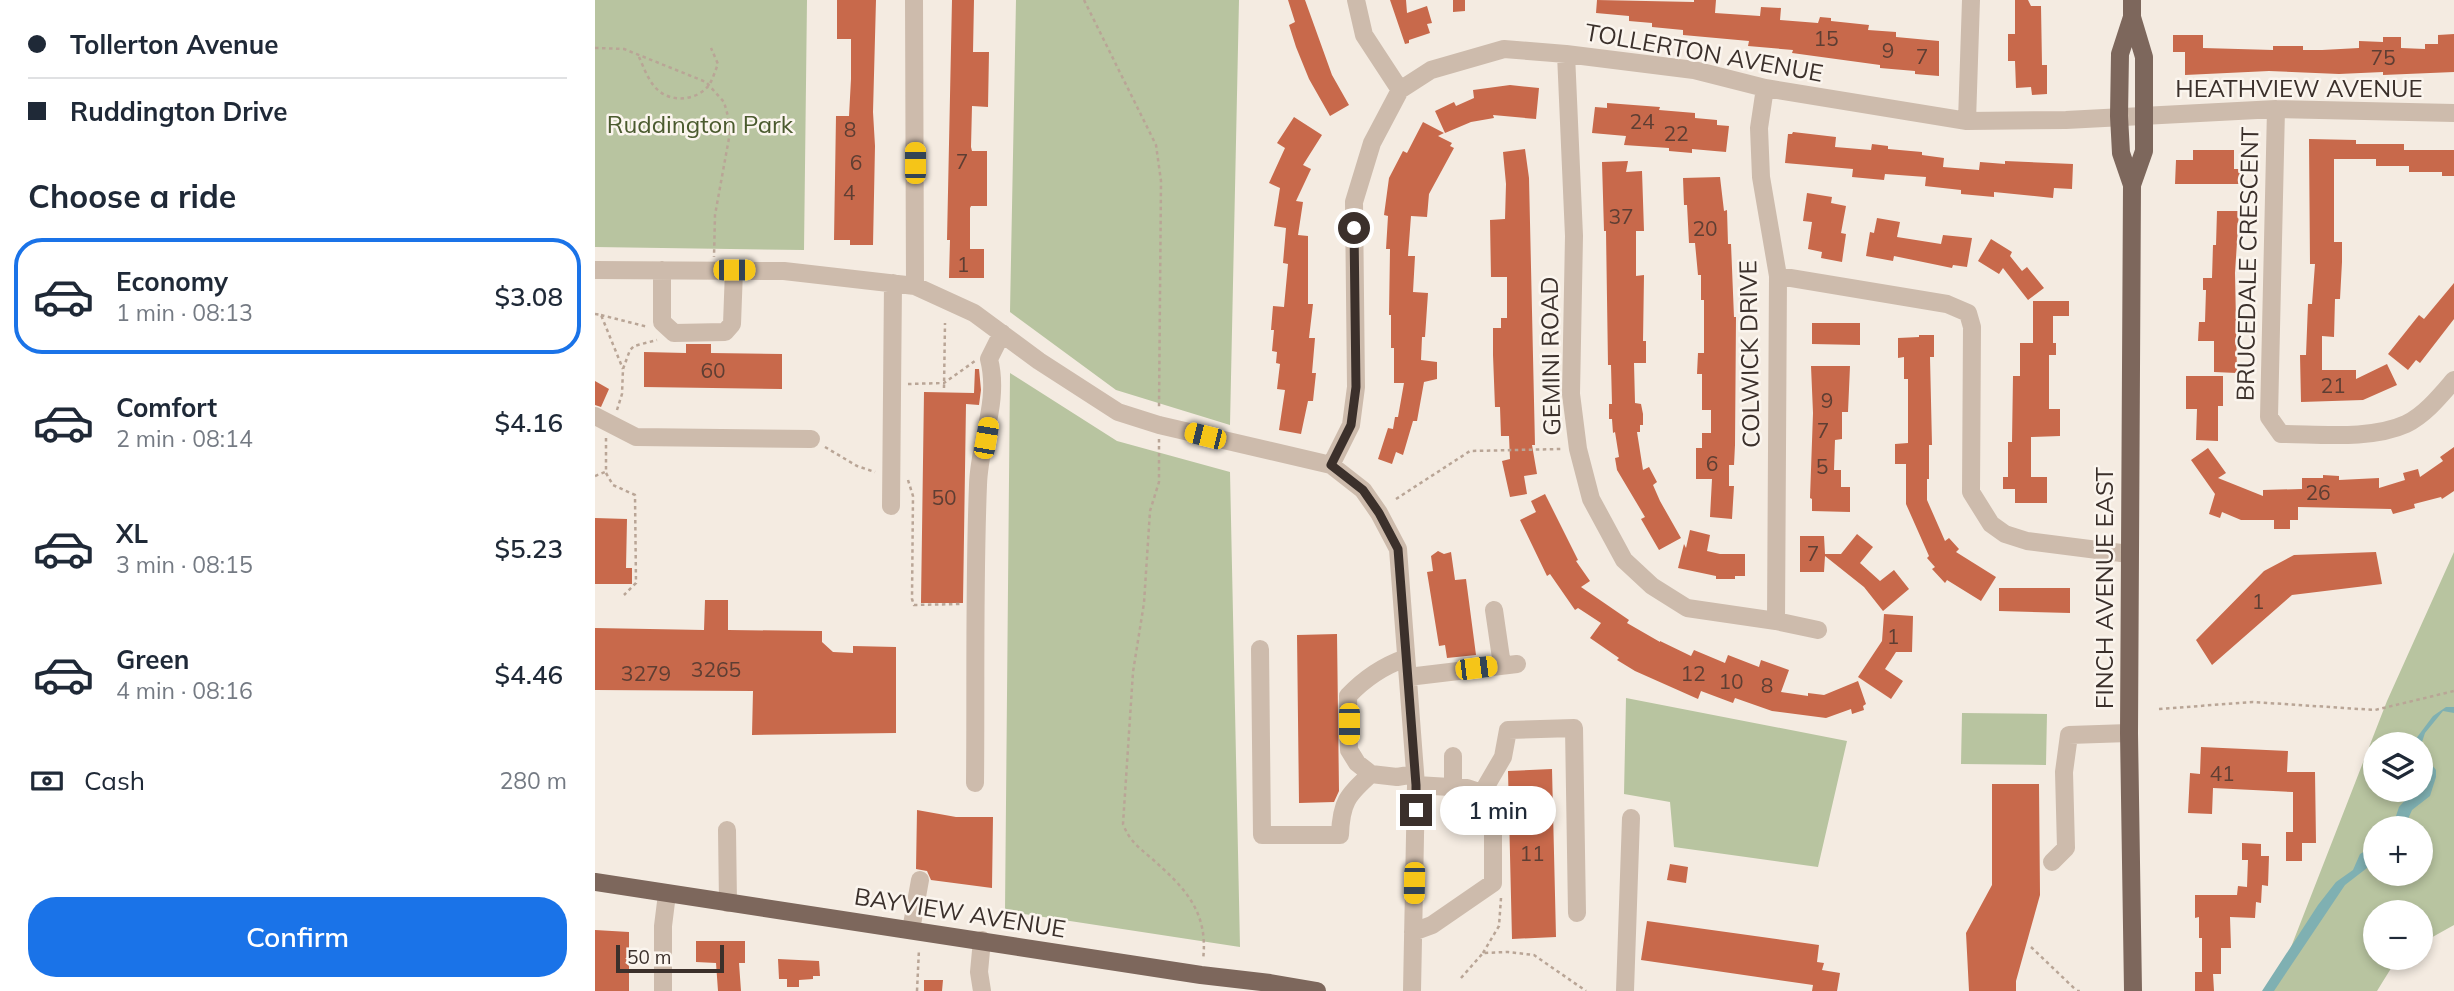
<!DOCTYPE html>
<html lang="en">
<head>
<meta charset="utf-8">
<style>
  :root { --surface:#fff; --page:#f2f2f3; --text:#1f2937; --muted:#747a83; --line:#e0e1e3; --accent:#1a73e8 }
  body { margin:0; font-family:Mulish,sans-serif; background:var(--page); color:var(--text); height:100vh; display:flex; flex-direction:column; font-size:26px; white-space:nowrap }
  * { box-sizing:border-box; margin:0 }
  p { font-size:23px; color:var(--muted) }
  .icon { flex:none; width:38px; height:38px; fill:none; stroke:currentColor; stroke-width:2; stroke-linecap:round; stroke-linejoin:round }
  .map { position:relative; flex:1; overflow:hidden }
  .side { display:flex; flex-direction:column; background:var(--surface); width:595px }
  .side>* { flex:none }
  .hud { display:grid; align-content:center; height:154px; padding:0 28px; background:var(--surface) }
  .tools { position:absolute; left:1768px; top:732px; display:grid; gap:14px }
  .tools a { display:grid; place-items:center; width:70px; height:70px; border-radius:50%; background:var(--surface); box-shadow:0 4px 10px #0003; font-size:35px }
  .scale { position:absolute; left:21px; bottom:18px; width:108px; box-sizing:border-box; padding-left:7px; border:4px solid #3b302b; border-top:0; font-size:19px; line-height:24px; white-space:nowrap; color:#3b302b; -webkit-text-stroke:5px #fbf5ee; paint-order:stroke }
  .end { position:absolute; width:32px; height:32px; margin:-16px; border:9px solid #3b302b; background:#fff; box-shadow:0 0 0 4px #fff }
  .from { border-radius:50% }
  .bubble { position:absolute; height:49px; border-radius:24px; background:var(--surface); box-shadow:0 4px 10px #0003; font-size:23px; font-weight:600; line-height:49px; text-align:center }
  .car { position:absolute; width:21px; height:42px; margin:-21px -10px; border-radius:9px; box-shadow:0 0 5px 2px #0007; background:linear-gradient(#f5c518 24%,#345 0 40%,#f5c518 0 76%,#345 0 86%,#f5c518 0) }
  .hud b { display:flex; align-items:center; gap:24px; height:66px; font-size:26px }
  .hud b+b { border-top:2px solid var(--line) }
  .hud i { width:18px; height:18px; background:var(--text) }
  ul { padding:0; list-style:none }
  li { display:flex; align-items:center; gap:21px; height:116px; margin:0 14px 10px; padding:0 14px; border:4px solid transparent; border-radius:28px }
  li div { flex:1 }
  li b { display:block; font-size:26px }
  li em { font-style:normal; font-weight:600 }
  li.active { border-color:var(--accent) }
  li>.icon { width:63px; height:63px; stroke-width:1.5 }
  h2 { padding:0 28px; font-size:32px; line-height:84px }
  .pay { display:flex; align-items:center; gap:18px; height:77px; padding:0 28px; font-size:26px }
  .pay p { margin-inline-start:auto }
  .cta { display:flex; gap:14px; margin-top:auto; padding:14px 28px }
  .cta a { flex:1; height:80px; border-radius:28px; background:var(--accent); color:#fff; font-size:28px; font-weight:600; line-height:80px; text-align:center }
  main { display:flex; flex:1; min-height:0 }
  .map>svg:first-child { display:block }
  .green { fill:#b8c4a0; fill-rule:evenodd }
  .water { fill:#7fb0b2 }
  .building { fill:#c8694b }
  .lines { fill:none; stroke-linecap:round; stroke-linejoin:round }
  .path { stroke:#b9a596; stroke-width:2.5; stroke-dasharray:3.5 3.5; stroke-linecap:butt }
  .minor { stroke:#cdbbac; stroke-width:18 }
  .major { stroke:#7d675c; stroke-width:18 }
  .route { stroke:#3b302b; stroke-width:9 }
  .labels { text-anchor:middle; stroke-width:5; stroke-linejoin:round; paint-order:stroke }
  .number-label { font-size:21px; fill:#5e3e33 }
  .street-label { font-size:24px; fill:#3b302b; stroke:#fbf5ee }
  .park-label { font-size:24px; fill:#4a5a2e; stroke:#fbf5ee }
</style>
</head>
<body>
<main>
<section class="side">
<div class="hud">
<b><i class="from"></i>Tollerton Avenue</b>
<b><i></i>Ruddington Drive</b>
</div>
<h2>Choose a ride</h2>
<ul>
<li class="active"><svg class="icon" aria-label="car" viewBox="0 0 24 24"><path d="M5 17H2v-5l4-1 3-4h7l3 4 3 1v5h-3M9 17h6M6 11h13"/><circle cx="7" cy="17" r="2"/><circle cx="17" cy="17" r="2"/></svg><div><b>Economy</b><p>1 min · 08:13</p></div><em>$3.08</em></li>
<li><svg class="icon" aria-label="car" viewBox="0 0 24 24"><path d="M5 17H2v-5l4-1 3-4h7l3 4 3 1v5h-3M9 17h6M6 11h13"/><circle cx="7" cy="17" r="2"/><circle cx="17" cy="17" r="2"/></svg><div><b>Comfort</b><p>2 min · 08:14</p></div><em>$4.16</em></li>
<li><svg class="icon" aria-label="car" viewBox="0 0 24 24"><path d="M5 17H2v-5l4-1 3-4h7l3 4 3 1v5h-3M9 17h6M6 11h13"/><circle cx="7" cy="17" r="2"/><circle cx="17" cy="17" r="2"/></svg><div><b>XL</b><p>3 min · 08:15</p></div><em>$5.23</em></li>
<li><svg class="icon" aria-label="car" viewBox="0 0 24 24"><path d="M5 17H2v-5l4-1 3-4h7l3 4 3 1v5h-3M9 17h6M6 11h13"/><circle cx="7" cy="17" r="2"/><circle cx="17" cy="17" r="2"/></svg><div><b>Green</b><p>4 min · 08:16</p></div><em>$4.46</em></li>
</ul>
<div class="pay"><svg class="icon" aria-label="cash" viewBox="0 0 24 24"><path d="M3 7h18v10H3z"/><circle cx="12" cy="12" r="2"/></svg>Cash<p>280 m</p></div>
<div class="cta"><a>Confirm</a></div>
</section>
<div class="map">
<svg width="1859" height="991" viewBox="0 0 1859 991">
  <rect width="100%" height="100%" fill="#f4ebe1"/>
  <path class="green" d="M0,0H212L209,250L0,247Z
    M421,0H644L635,425L521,390L415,312Z
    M415,373L522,441L635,472L645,947L410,911Z
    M1859,552V925L1825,944V912H1780V957H1803L1782,991H1675L1682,983L1792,701ZM1780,744H1825V789H1780ZM1780,828H1825V873H1780Z
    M1031,698L1252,741L1223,867L1079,847L1075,802L1029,794Z
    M1367,713L1452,714L1451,765L1366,764Z"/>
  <path class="water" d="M1851,707H1859V713L1848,711L1830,733L1827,742L1833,751L1834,761L1841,770V777L1835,796L1817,810L1809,828H1797L1804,807L1820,789H1825L1827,761L1825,744H1820V740L1838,716Z
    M1780,842V859L1772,868L1750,885L1679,991H1667L1723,905L1741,882L1758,870L1765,854L1777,847Z"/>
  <path class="building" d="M242,0H281L278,112L280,146L278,245H255V240H239L241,116H254L256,79V39H242Z
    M357,0H379L378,52H394L393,107L377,106L376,147L377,151H392V206H376L375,208V249H389V278H354L355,240H352Z
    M693,0H710L737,75L754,105L735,116L714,79L701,47L694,25L700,22Z
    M795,0H811L812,13L832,6L837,23L832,24L835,33L814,40V43L810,44Z
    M858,0H870V11L858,12Z
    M1002,0L1099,2V0H1121L1120,13L1165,16L1166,7L1186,8L1185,20L1223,23L1225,17L1236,18V21L1274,25L1273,30L1301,32V37L1344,41V76L1320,74V71L1285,68V65L1197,53L1198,50L1153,46L1154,41L1088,35V30L1057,27V23L1034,21V16L1001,13Z
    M1420,0H1433L1436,6H1446L1447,65H1452V94L1437,95L1436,87L1421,88L1420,61H1413V34H1420Z
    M1859,34V72L1788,75V72L1744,74L1674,71L1590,75V52H1578V35H1608V48L1678,50V46H1708V50H1727L1764,48V41L1788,42V37H1806V48L1830,49V44H1843V35Z
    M915,85L944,88L941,119L898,115L899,118L876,122L850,133L840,111L859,102L861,106L879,98L878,90Z
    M1012,103L1065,107L1064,110L1100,113V118L1122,120V125L1134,126L1131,152L1097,149V153L1074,151V148L1029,145L1031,136L997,133L1000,107L1012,108Z
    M699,117L727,135L708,165L716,169L701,201L708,202L703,235L713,236V304H718L714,338H720L717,373H721L718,401H713L706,434L684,430L690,390L682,389L685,364L681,363L682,352L677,351L679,330H676L678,306L689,307L693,264L688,263L691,228L679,226L685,188L674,183L690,148L682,143Z
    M828,122L849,133L843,136L857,143L855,146L859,148L834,194L832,217L816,216L813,256H820L818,292L833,293L830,337H827L826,360L842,362V379L829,382L822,421H818L808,455L801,452L797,464L783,459L793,428L798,429L800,417H803L809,383H799V348H796V315H794L795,249H791L793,216L789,215L794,178L808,151L812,153Z
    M1198,132L1241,137L1240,147L1276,150L1277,144L1293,146V149L1327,152V155L1349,158L1348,167L1384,170L1385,162L1410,164V161L1478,164L1477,189L1459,188L1458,198L1399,192V197L1366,194V190L1330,186L1331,177L1290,174L1289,180L1257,177L1258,169L1190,163L1193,134H1197Z
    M1714,139L1761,140V144H1809V150H1859V176H1847V172H1814V166H1781V159H1739V242H1747V262L1745,299H1740L1739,337L1727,336V370H1761V379L1792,364L1802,385L1768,400L1706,402L1705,355H1711L1713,304H1717L1720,264H1715Z
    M930,149L934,178L940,445H937L942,474L929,476L932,494L915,497L907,461L915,459L914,436H906L905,407H900L898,355V328H906V318H912V277H896L895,220L910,219L911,184L908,152Z
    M1598,150H1639V169H1649V184H1580L1581,160H1598Z
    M1033,161L1031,172L1047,171L1049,231H1041V276L1049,275L1048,341H1051V363H1039L1040,403L1046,404L1048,414V425H1045V432H1042L1048,470L1054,467L1062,482L1058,485L1065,501L1086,538L1064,550L1046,519L1050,517L1022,470L1020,458L1024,457L1020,432L1018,433L1017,419H1014V404H1017L1016,365H1013L1011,231H1009L1007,162Z
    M1125,177L1129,211L1132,210L1133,244H1136L1139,317H1141L1140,445L1139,465H1134V486H1139L1137,519L1115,517L1117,479H1101V448H1107V433H1116V410H1107V374H1102L1103,353H1109V300H1106V275H1103L1100,243H1094L1092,205H1089L1088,178Z
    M1212,193L1237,197L1236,203L1251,206L1246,233L1251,234L1247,262L1226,258L1227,252L1213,249L1217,222L1208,221Z
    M1622,211H1644L1640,273L1642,373L1619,372V341H1603L1604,322H1610L1611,290H1608V278H1617L1618,245H1621Z
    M1282,218L1305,222L1302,237L1346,244L1348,235L1377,238L1372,267L1358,265L1357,268L1299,256L1298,261L1271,256L1275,232L1279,233Z
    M1396,239L1417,252L1415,256L1427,271L1432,267L1449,288L1433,300L1408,268L1404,274L1383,261Z
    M1859,283V319L1825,363L1821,360L1813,370L1793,354L1824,315L1829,319Z
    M1438,301H1474V316H1458V343H1461V355H1454V409H1465V436L1436,437V477H1452V503H1420V489H1408V477H1413V442H1417L1418,376H1425V343H1438Z
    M1217,323H1265V345L1217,344Z
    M1324,335H1339V357H1335L1337,445H1334V479H1332V500L1350,541L1354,538L1364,549L1361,552L1401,577L1386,601L1352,580L1350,583L1337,569L1340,567L1332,558L1334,556L1311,504V464H1300V444L1313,443V379H1309V357L1303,358V338L1324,337Z
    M91,344H116V353L187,354V389L49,387V352L91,353Z
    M1216,366H1255L1253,412H1247V439L1240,440L1239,470H1246V487H1255V512L1217,511V499L1215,498L1218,413Z
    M380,369H384L386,390L384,405L371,404L368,603H326L329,392L379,393Z
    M1591,376H1628V406H1623V441L1601,440L1602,409H1591Z
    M0,381L14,389L6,407L0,405Z
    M1859,447V491L1847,499L1846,497L1819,504L1820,508L1798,514L1796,509L1703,507V520H1695V529H1679V520H1646L1627,512L1625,518L1614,514L1620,494L1596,460L1613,448L1631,473L1623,478L1668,496V490L1707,489V478H1728V475L1744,476V480L1784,478V488L1810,480L1808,473L1823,469L1825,477L1848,461L1845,457Z
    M950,494L983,560L981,561L995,581L986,587L1034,620L1032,623L1065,642V641L1096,656L1099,650L1130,663L1133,655L1164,667L1166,660L1194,670L1186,692L1213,696V693L1229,695L1263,681L1271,704L1268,706L1269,710L1257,714L1256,709L1231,718L1177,711L1140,698L1138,703L1106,691L1103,699L1040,671L1022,660L1024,658L995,638L1006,623L983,608L980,610L955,574L952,576L925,520L941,512L936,501Z
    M0,518L32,519L31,568H37V584H0Z
    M1095,530L1115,535L1112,551L1125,554H1150V576H1140V579H1121V576L1083,568L1089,544L1091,548Z
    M1262,534L1278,547L1265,563L1285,581L1299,570L1314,589L1288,611L1269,587L1230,556L1229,572H1205V536H1229L1230,554H1246Z
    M843,551L849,554L856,552L860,580L871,579L881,655L852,658L850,645L844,646L832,572L838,571L836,556Z
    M1781,552L1787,584L1697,595L1617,665L1601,640L1669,571L1699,555Z
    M1404,588H1475V613L1404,611Z
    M110,600H133V630L227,631V642L238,652L258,653V646L301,647V733L157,735L158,691L0,690V628L109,630Z
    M1289,614L1318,616L1317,652H1301L1290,669L1308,681L1296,699L1263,677L1287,641Z
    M742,634L744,791L739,802L704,803L702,635Z
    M1606,747L1693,751L1692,772H1720L1721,843H1707V861H1691V832H1698V792L1618,788L1617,814L1593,813L1595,773L1605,774Z
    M957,769L961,937L917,939L913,771Z
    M1397,784H1444L1445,895L1421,981V991H1374L1371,933L1397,885Z
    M322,810L361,817H398L397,888L336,880L332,871L321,869Z
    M1647,843L1666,844V856H1674L1673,886L1667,885L1666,903L1661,902L1660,918L1635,917L1636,948H1626V974H1618L1619,991H1600V972H1607V938H1604V917L1600,918V895H1642L1643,886L1652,887L1653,860H1647Z
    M1075,864L1093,867L1091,883L1072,880Z
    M1052,921L1224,945L1222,962L1229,963L1227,970L1245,973L1242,991H1217L1218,985L1046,960Z
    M0,930L34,932V991H0Z
    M101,941H150V963H144L146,991H123L121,963L101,962Z
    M183,959L224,961L225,976H218V979L204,980V987H192V979H184Z
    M329,980H348L347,991H329Z"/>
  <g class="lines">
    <path class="path" d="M489,0L561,145L566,181L564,408
      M0,48L29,49L111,82L129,102L136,127L120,215L119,257
      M44,57C49,68 54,83 64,91C78,103 103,100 114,85C118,79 120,71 123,64L116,48
      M0,314L6,315L28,369
      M6,315L53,327
      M313,384L349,383L380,361
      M349,388L350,323
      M22,410L27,394L28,369L35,350L39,346L62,340
      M11,438V473L18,485L40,495L41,583L29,595
      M564,439V482L555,511L549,603L538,672L528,824C534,840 543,847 555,857C589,887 614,911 608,960
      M230,447L262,466L280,472
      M0,476L10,472
      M313,480L318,496L317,599L319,605L365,604
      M801,499L875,451L966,449
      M1564,709L1658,702L1780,710L1859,691
      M1436,947L1482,991H1485
      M888,953L904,926L906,898
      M866,978L888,953L913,952L939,955L991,991
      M322,991L324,949"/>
    <path class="minor" d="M319,0L320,286
      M761,0L769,35L805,90
      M971,54L979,236L976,394L983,449L996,499L1029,560L1057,586L1092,608L1181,621L1223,630
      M1170,88L1164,128L1166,177L1183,276L1181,621
      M1681,109L1674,417L1686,434C1724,434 1776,440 1811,424C1830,415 1846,395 1859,380
      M1372,121L1376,0
      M0,270L189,271L320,286L379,313L444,361L523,412L564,425L736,465L768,490L784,513L803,549L821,785L817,991
      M67,270V322L79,333L130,332L137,324L139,270
      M1183,276L1352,304L1373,313L1377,327L1376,492L1396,524L1410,534L1432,541L1534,554
      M0,416L41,437L216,439
      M736,465L756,425L761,387L759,202L777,143L805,90L836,70L909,49L971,54L1099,70L1170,88L1372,121L1471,120L1681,109L1859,113
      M296,506L298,283
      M899,610L907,665
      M665,649L667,835H745C746,803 752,795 776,774L762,763L754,750L753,696C770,678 788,666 811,658
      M813,677L922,664
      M858,756V787
      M776,774L802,777L820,774
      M380,783C381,684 379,584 383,485C384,442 405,402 394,359L407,333
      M887,793L908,757L913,730L979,728L982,913
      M132,830L133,903
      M1457,862L1471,848L1469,772L1474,735L1534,733
      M316,930L325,880
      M818,932L837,925L898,883V822L887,793L872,788L821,785
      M68,991V926L72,894
      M387,991L384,972L387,940
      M1030,991L1036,818"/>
    <path class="major" d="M1537,0V17L1549,57V151L1537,185L1534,733L1538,991
      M1537,185L1526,153L1524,116L1525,54L1537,17
      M0,882L606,975L675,983L722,991"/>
  </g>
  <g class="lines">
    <path class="route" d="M759,228L761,387L756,425L736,465L768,490L784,513L803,549L821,785V810"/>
  </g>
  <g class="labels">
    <g class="number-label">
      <text x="1231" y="46">15</text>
      <text x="1293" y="58">9</text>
      <text x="1327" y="64">7</text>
      <text x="1788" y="65">75</text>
      <text x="1047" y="129">24</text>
      <text x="255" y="137">8</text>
      <text x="1081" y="141">22</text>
      <text x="367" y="169">7</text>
      <text x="261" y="170">6</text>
      <text x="254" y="200">4</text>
      <text x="1026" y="224">37</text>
      <text x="1110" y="236">20</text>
      <text x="368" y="272">1</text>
      <text x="118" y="378">60</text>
      <text x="1738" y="393">21</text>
      <text x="1232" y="408">9</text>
      <text x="1228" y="438">7</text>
      <text x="1117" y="471">6</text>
      <text x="1227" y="474">5</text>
      <text x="1723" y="500">26</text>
      <text x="349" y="505">50</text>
      <text x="1218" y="561">7</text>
      <text x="1663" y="609">1</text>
      <text x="1298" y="644">1</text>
      <text x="121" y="677">3265</text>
      <text x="51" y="681">3279</text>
      <text x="1098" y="681">12</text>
      <text x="1136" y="689">10</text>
      <text x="1172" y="693">8</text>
      <text x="1627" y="781">41</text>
      <text x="937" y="861">11</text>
    </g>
    <g class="street-label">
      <text transform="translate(1109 53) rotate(10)" y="8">TOLLERTON AVENUE</text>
      <text x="1704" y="97">HEATHVIEW AVENUE</text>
      <text transform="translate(1653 264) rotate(-89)" y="8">BRUCEDALE CRESCENT</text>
      <text transform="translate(1155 354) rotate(-91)" y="8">COLWICK DRIVE</text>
      <text transform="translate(956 356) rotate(-91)" y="8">GEMINI ROAD</text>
      <text transform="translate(1510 588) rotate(-90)" y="8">FINCH AVENUE EAST</text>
      <text transform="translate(365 913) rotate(9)" y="8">BAYVIEW AVENUE</text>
    </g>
    <g class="park-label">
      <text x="105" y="133">Ruddington Park</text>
    </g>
  </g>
</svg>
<div class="tools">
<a><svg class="icon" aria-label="layers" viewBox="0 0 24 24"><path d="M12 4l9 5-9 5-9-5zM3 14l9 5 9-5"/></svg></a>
<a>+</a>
<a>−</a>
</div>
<div class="scale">50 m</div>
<i class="end from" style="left:759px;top:228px"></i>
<i class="end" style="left:821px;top:810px"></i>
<div class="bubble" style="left:845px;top:786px;width:116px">1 min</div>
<i class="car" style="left:320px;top:163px;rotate:0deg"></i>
<i class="car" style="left:139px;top:270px;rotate:90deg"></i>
<i class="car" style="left:610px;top:436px;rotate:284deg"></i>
<i class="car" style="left:391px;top:438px;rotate:10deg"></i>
<i class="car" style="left:881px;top:668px;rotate:83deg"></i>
<i class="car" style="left:754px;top:724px;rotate:180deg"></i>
<i class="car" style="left:819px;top:883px;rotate:181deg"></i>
</div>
</main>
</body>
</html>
